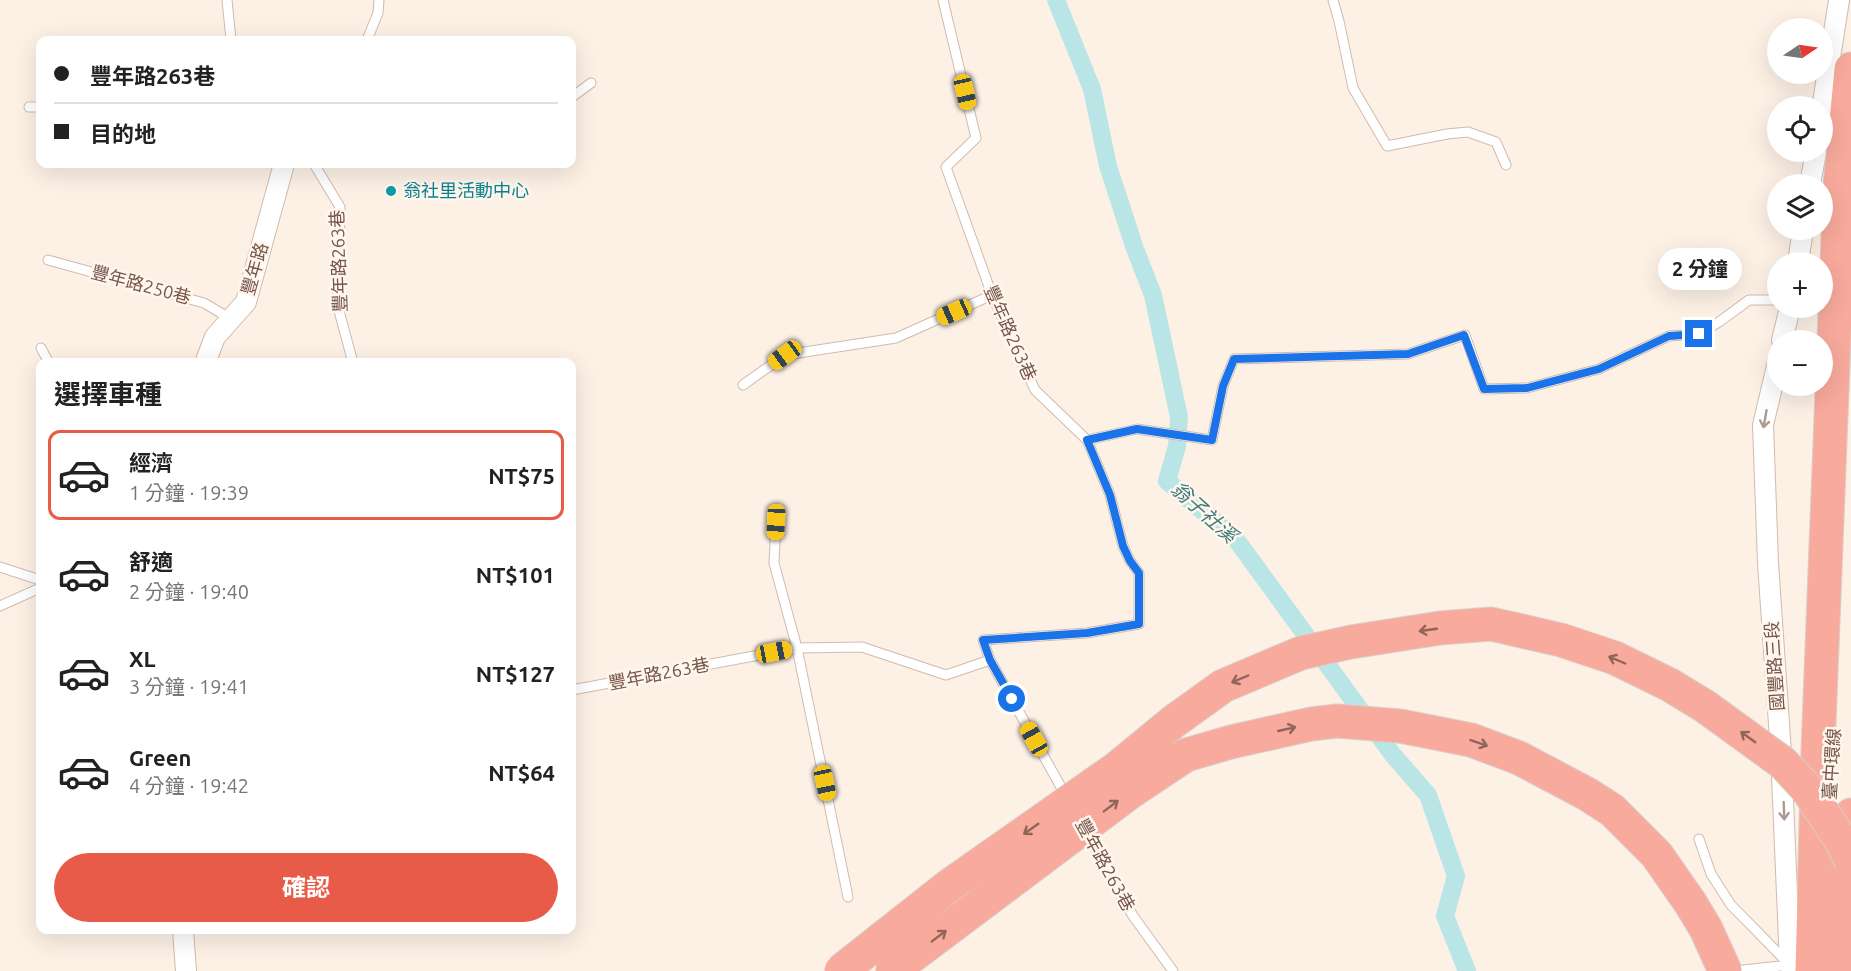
<!DOCTYPE html>
<html lang="zh-TW">
<head>
<meta charset="utf-8">
<style>
  :root { --surface:#fff; --page:#f2f2f2; --text:#222; --muted:#767676; --line:#e0e0e0; --accent:#e85b49 }
  body { margin:0; font-family:Ubuntu,"Noto Sans TC",sans-serif; background:var(--page); color:var(--text); height:100vh; display:flex; flex-direction:column; font-size:22px; white-space:nowrap }
  * { box-sizing:border-box; margin:0 }
  p { font-size:20px; color:var(--muted) }
  .icon { flex:none; width:33px; height:33px; fill:none; stroke:currentColor; stroke-width:2; stroke-linecap:round; stroke-linejoin:round }
  .map { position:relative; flex:1; overflow:hidden }
  .sheet { position:absolute; left:36px; top:358px; width:540px; height:576px; display:flex; flex-direction:column; background:var(--surface); border-radius:12px; box-shadow:0 6px 24px #0002 }
  .sheet>* { flex:none }
  .guide { position:absolute; left:36px; top:36px; width:540px; height:132px; border-radius:12px; box-shadow:0 6px 24px #0002; display:grid; align-content:center; height:132px; padding:0 18px; background:var(--surface) }
  .needle { width:39px; rotate:77deg }
  .controls { position:absolute; left:1767px; top:18px; display:grid; gap:12px }
  .controls a { display:grid; place-items:center; width:66px; height:66px; border-radius:50%; background:var(--surface); box-shadow:0 6px 24px #0002; font-size:30px }
  .end { position:absolute; width:27px; height:27px; margin:-14px; border:8px solid #1a73e8; background:#fff; box-shadow:0 0 0 3px #fff }
  .from { border-radius:50% }
  .bubble { position:absolute; height:42px; border-radius:21px; background:var(--surface); box-shadow:0 6px 24px #0002; font-size:20px; font-weight:700; line-height:42px; text-align:center }
  .car { position:absolute; width:18px; height:36px; margin:-18px -9px; border-radius:8px; box-shadow:0 0 4px 2px #0007; background:linear-gradient(#f5c518 24%,#345 0 40%,#f5c518 0 76%,#345 0 86%,#f5c518 0) }
  .guide b { display:flex; align-items:center; gap:21px; height:57px; font-size:22px }
  .guide b+b { border-top:2px solid var(--line) }
  .guide i { width:15px; height:15px; background:var(--text) }
  ul { padding:0; list-style:none }
  li { display:flex; align-items:center; gap:18px; height:90px; margin:0 12px 9px; padding:0 6px; border:3px solid transparent; border-radius:12px }
  li div { flex:1 }
  li b { display:block; font-size:22px }
  li em { font-style:normal; font-weight:700 }
  li.on { border-color:var(--accent) }
  li>.icon { width:54px; height:54px; stroke-width:1.5 }
  h2 { padding:0 18px; font-size:27px; line-height:72px }
  .action { display:flex; gap:12px; margin-top:auto; padding:12px 18px }
  .action a { flex:1; height:69px; border-radius:36px; background:var(--accent); color:#fff; font-size:24px; font-weight:700; line-height:69px; text-align:center }
  .map>svg:first-child { display:block }
  .lines { fill:none; stroke-linecap:round; stroke-linejoin:round }
  .canal { stroke:#bae5e7; stroke-width:18 }
  .lane-casing { stroke:#d1baae; stroke-width:11 }
  .street-casing { stroke:#d1baae; stroke-width:22 }
  .highway-casing { stroke:#d9cfcc; stroke-width:35 }
  .lane { stroke:#fff; stroke-width:9 }
  .street { stroke:#fff; stroke-width:20 }
  .highway { stroke:#f8aa9c; stroke-width:33 }
  .highway-bridge-casing { stroke:#d9cfcc; stroke-width:35; stroke-linecap:butt }
  .highway-bridge { stroke:#f8aa9c; stroke-width:33 }
  .oneway { stroke:#ad9992 }
  .oneway2 { stroke:#91665a }
  .route { stroke:#1a73e8; stroke-width:8 }
  .culture-dot { fill:#0f9aa8; stroke:#fff6ed; stroke-width:2 }
  .labels { text-anchor:middle; stroke-width:5; stroke-linejoin:round; paint-order:stroke }
  .culture-label { font-size:18px; fill:#0d838f; stroke:#fff6ed; text-anchor:start }
  .street-label { font-size:18px; fill:#77554a; stroke:#fff6ed }
  .water-label { font-size:20px; font-style:italic; fill:#3d787c; stroke:#fff6ed }
</style>
</head>
<body>
<div class="map">
<svg width="1851" height="971" viewBox="0 0 1851 971">
  <rect width="100%" height="100%" fill="#fdf1e6"/>
  <g class="lines">
    <path class="canal" d="M1056,0L1092,89L1108,166L1135,249L1153,295L1179,417L1177,446L1167,481L1235,538L1393,755L1428,795L1456,876L1445,916L1467,971"/>
    <defs>
      <path id="lane" d="M227,0L231,40
        M943,0L976,138L946,167L992,295L1035,390L1087,440L1110,495L1123,546L1130,561L1139,573V624L1087,633L983,640L990,660L1066,796
        M1333,0L1339,21L1353,88L1387,146L1447,134L1468,132L1496,142L1506,165
        M367,40L378,13L379,0
        M572,97L591,83
        M29,107H40
        M314,164L340,207L338,307L353,363
        M48,260L204,303L231,319
        M41,348L49,363
        M743,385L785,355L896,338L992,295
        M1087,440L1137,429L1212,440L1223,386L1234,359L1408,354L1465,335L1484,389L1527,388L1599,369L1669,336L1699,334L1719,322L1749,300H1778
        M776,522L774,563L797,648L848,897
        M0,567L40,580
        M0,606L40,588
        M572,690L797,648L862,647L946,675L990,660
        M1086,831L1133,916L1173,971
        M1699,839L1711,874L1731,905L1789,964
        M1734,971L1790,965"/>
      <path id="street" d="M1822,109L1839,0
        M1810,184L1816,152
        M1798,262L1803,230
        M1782,340L1790,308
        M1778,362L1763,425L1768,563L1781,753L1790,965L1793,971
        M205,363L215,337L246,302L284,164
        M183,930L186,971"/>
      <path id="highway" d="M1812,971L1818,750L1840,186L1851,69
        M1842,971L1851,815"/>
    </defs>
    <use href="#lane" class="lane-casing"/>
    <use href="#street" class="street-casing"/>
    <use href="#highway" class="highway-casing"/>
    <use href="#lane" class="lane"/>
    <use href="#street" class="street"/>
    <use href="#highway" class="highway"/>
    <defs>
      <path id="highway-bridge" d="M841,971L950,885L1117,768L1173,722L1223,686L1301,653L1351,642L1440,628L1491,624L1561,640L1615,658L1670,685L1706,707L1783,763L1807,789L1841,840L1851,861
        M892,971L1129,793L1186,755L1231,742L1311,724L1337,721L1400,726L1471,740L1519,758L1587,794L1612,810L1657,855L1691,904L1706,929L1725,971"/>
    </defs>
    <use href="#highway-bridge" class="highway-bridge-casing"/>
    <use href="#highway-bridge" class="highway-bridge"/>
  </g>
  <defs><path id="oneway-shaft" d="M-6 0H5M1.5-3L5.5 0L1.5 3" fill="none" stroke-width="1.6" stroke-linecap="round" stroke-linejoin="round" transform="scale(1.5)"/></defs>
  <g class="oneway">
    <use href="#oneway-shaft" transform="translate(1765 419) rotate(100)"/>
    <use href="#oneway-shaft" transform="translate(1784 811) rotate(88)"/>
  </g>
  <g class="oneway2">
    <use href="#oneway-shaft" transform="translate(1428 630) rotate(172)"/>
    <use href="#oneway-shaft" transform="translate(1617 660) rotate(-157)"/>
    <use href="#oneway-shaft" transform="translate(1240 679) rotate(157)"/>
    <use href="#oneway-shaft" transform="translate(1287 729) rotate(-13)"/>
    <use href="#oneway-shaft" transform="translate(1748 737) rotate(-144)"/>
    <use href="#oneway-shaft" transform="translate(1479 743) rotate(19)"/>
    <use href="#oneway-shaft" transform="translate(1111 806) rotate(-37)"/>
    <use href="#oneway-shaft" transform="translate(1031 829) rotate(145)"/>
    <use href="#oneway-shaft" transform="translate(939 936) rotate(-37)"/>
  </g>
  <g class="lines">
    <path class="route" d="M1012,699L990,660L983,640L1087,633L1139,624V573L1130,561L1123,546L1110,495L1087,440L1137,429L1212,440L1223,386L1234,359L1408,354L1464,335L1484,389L1527,388L1599,369L1669,336L1699,334"/>
  </g>
  <circle class="culture-dot" cx="391" cy="191" r="6"/>
  <g class="labels">
    <g class="culture-label">
      <text x="403" y="197">翁社里活動中心</text>
    </g>
    <g class="street-label">
      <text transform="translate(339 261) rotate(-92)" y="6">豐年路263巷</text>
      <text transform="translate(255 269) rotate(-74)" y="6">豐年路</text>
      <text transform="translate(141 285) rotate(15)" y="6">豐年路250巷</text>
      <text transform="translate(1010 333) rotate(66)" y="6">豐年路263巷</text>
      <text transform="translate(1775 666) rotate(-94)" y="6">國豐路三段</text>
      <text transform="translate(659 674) rotate(-11)" y="6">豐年路263巷</text>
      <text transform="translate(1832 764) rotate(-86)" y="6">臺中環線</text>
      <text transform="translate(1105 865) rotate(61)" y="6">豐年路263巷</text>
    </g>
    <g class="water-label">
      <text transform="translate(1204 512) rotate(42)" y="7">翁子社溪</text>
    </g>
  </g>
</svg>
<div class="controls">
<a><svg class="needle" viewBox="-14 -14 28 28"><path d="M0-13l5 13h-10z" fill="#e53935"/><path d="M0 13l5-13h-10z" fill="#767676"/></svg></a>
<a><svg class="icon" aria-label="locate" viewBox="0 0 24 24"><circle cx="12" cy="12" r="6"/><path d="M12 2v4M12 18v4M2 12h4M18 12h4"/></svg></a>
<a><svg class="icon" aria-label="layers" viewBox="0 0 24 24"><path d="M12 4l9 5-9 5-9-5zM3 14l9 5 9-5"/></svg></a>
<a>+</a>
<a>−</a>
</div>
<i class="end from" style="left:1012px;top:699px"></i>
<i class="end" style="left:1699px;top:334px"></i>
<div class="bubble" style="left:1658px;top:248px;width:84px">2 分鐘</div>
<i class="car" style="left:965px;top:92px;rotate:167deg"></i>
<i class="car" style="left:954px;top:312px;rotate:246deg"></i>
<i class="car" style="left:785px;top:355px;rotate:234deg"></i>
<i class="car" style="left:776px;top:522px;rotate:183deg"></i>
<i class="car" style="left:774px;top:652px;rotate:79deg"></i>
<i class="car" style="left:1034px;top:739px;rotate:331deg"></i>
<i class="car" style="left:825px;top:783px;rotate:168deg"></i>
<div class="guide">
<b><i class="from"></i>豐年路263巷</b>
<b><i></i>目的地</b>
</div>
<section class="sheet">
<h2>選擇車種</h2>
<ul>
<li class="on"><svg class="icon" aria-label="car" viewBox="0 0 24 24"><path d="M5 17H2v-5l4-1 3-4h7l3 4 3 1v5h-3M9 17h6M6 11h13"/><circle cx="7" cy="17" r="2"/><circle cx="17" cy="17" r="2"/></svg><div><b>經濟</b><p>1 分鐘 · 19:39</p></div><em>NT$75</em></li>
<li><svg class="icon" aria-label="car" viewBox="0 0 24 24"><path d="M5 17H2v-5l4-1 3-4h7l3 4 3 1v5h-3M9 17h6M6 11h13"/><circle cx="7" cy="17" r="2"/><circle cx="17" cy="17" r="2"/></svg><div><b>舒適</b><p>2 分鐘 · 19:40</p></div><em>NT$101</em></li>
<li><svg class="icon" aria-label="car" viewBox="0 0 24 24"><path d="M5 17H2v-5l4-1 3-4h7l3 4 3 1v5h-3M9 17h6M6 11h13"/><circle cx="7" cy="17" r="2"/><circle cx="17" cy="17" r="2"/></svg><div><b>XL</b><p>3 分鐘 · 19:41</p></div><em>NT$127</em></li>
<li><svg class="icon" aria-label="car" viewBox="0 0 24 24"><path d="M5 17H2v-5l4-1 3-4h7l3 4 3 1v5h-3M9 17h6M6 11h13"/><circle cx="7" cy="17" r="2"/><circle cx="17" cy="17" r="2"/></svg><div><b>Green</b><p>4 分鐘 · 19:42</p></div><em>NT$64</em></li>
</ul>
<div class="action"><a>確認</a></div>
</section>
</div>
</body>
</html>
